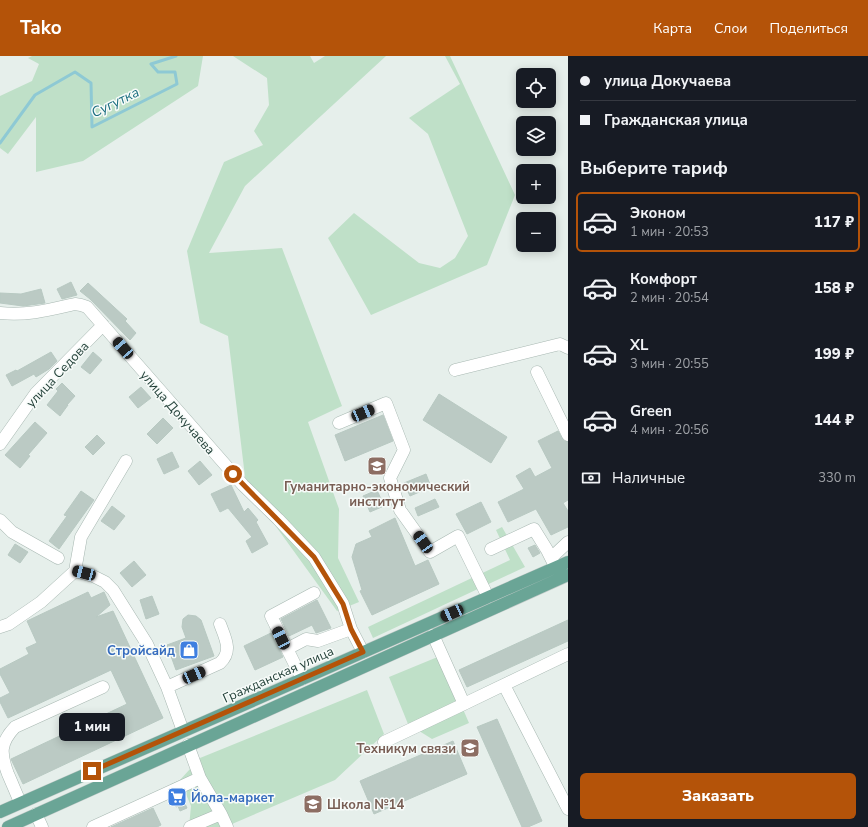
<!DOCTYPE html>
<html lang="ru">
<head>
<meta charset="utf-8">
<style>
  :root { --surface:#171b24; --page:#20242c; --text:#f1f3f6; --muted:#9ea1a6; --line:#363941; --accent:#b45309 }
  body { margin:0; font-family:"Nunito Sans",sans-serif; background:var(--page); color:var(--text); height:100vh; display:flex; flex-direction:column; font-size:15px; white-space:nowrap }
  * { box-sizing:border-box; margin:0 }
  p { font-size:13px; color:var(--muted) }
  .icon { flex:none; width:22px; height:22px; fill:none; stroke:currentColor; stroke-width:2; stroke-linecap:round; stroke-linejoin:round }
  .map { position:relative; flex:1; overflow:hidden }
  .sheet { display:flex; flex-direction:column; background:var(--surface); width:300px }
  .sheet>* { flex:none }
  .banner { display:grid; align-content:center; height:88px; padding:0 12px; background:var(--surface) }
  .tools { position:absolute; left:516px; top:12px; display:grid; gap:8px }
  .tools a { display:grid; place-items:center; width:40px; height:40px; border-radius:6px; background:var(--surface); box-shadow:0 2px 10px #0003; font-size:20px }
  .end { position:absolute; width:18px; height:18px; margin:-9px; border:5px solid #b45309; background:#fff; box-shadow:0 0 0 2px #fff }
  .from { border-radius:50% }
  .bubble { position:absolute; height:28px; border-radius:6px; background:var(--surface); box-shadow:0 2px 10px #0003; font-size:13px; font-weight:800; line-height:28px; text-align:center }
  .car { position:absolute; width:12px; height:24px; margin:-12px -6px; border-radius:5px; box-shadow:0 0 3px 1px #0007; background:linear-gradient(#222 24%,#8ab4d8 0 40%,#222 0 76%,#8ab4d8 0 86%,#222 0) }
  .banner b { display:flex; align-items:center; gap:14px; height:38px; font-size:15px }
  .banner b+b { border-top:1px solid var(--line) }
  .banner i { width:10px; height:10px; background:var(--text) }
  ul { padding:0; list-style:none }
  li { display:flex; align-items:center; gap:12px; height:60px; margin:0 8px 6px; padding:0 4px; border:2px solid transparent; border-radius:6px }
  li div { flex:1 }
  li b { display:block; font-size:15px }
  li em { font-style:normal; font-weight:800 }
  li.active { border-color:var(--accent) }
  li>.icon { width:36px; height:36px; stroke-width:1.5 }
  h2 { padding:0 12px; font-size:18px; line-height:48px }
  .pay { display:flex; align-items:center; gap:10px; height:44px; padding:0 12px; font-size:15px }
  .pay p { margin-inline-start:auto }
  .primary-button { display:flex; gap:8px; margin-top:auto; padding:8px 12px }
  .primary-button a { flex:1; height:46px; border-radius:6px; background:var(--accent); color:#fff; font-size:16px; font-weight:800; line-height:46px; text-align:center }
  header { display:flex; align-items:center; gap:24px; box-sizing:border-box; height:56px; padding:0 20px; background:var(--accent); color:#fff }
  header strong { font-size:19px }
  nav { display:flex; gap:22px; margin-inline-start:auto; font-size:14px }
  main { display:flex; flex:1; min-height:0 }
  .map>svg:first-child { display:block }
  .green { fill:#bfe0c8 }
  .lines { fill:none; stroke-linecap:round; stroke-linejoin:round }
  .stream { stroke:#8ec9d4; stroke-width:3 }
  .building { fill:#bbcac4; stroke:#b8c9c2 }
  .minor-casing { stroke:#a8b8b2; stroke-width:13 }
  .major-casing { stroke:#c2cac8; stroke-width:13 }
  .minor { stroke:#fff; stroke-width:12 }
  .major { stroke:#6aa596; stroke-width:12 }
  .route { stroke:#b45309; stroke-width:5 }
  .labels { text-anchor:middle; stroke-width:3; stroke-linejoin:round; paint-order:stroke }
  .street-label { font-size:13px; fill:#24423a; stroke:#f7fbf9 }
  .education-label { font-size:13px; font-weight:bold; fill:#785e54; stroke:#f7fbf9 }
  .shop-label { font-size:13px; font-weight:bold; fill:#366cbe; stroke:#f7fbf9; text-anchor:end }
  .water-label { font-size:14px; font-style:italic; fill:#1c6f80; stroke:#f7fbf9 }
</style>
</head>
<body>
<header>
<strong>Tako</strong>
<nav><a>Карта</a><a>Слои</a><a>Поделиться</a></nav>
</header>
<main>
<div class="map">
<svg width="568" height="771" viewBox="0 0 568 771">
  <rect width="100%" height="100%" fill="#e6efeb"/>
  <path class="green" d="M32,0H203L198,30L83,105L36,116V61L8,98L0,92V40L32,25L39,8L28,2Z
    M233,0H310L314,7L325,0H386L245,130L209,197L282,192L342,350L308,366L339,453L338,502L359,546L337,555L246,429L228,280L200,267L187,195L224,106L263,89L254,75L269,49L267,22Z
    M445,0H450L515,139L487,209L371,259L328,182L354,157L419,207L440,212L455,202L468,180L428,78L409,62L460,28Z
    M502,471L525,511L373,582L368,571L510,504L496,474Z
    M440,600L469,667L432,683L408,668L389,621Z
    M367,634L384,678L335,724L225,771H189L191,750L183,731L174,735L171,728L180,724L200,702Z"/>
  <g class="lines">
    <path class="stream" d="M0,87L35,39L75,16L91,27L92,71L177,28L175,16H158L151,8L176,0"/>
  </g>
  <path class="building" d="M71,226L77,239L62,243L57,233Z
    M88,227L127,263L125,265L136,277L130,284L90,243L80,235Z
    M41,233L45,247L23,250L0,247V237L21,238Z
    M51,296L57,305L49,313L36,321L34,318L12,330L6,319L16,314L17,315Z
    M93,296L102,304L90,318L81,311Z
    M62,327L75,340L67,349H68L60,360L47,349L58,335L56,333Z
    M141,331L151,342L138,352L129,341Z
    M439,338L507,381L491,407L423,364Z
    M383,359L393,385L345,405L335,379Z
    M163,362L173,372L157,388L147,378Z
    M35,366L47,377L28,399L30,400L20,412L5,399Z
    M558,375L564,385L568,386V444L563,447L568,455V471L551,479L536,453L508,466L498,446L524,433L516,420L530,412L535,421L552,412L538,385Z
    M97,379L105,387L93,399L85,391Z
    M172,396L179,411L164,418L157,403Z
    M200,405L212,419L199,429L188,415Z
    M426,418L431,431L410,440L404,427Z
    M231,429L244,456L248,452L258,464L256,466L268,488L252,497L246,485L252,481L228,452L220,456L211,438Z
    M377,434L384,450L370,456L363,440Z
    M81,435L94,444L59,493L49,485L67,460L64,459Z
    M435,443L439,451L418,460L415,452Z
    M481,446L491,466L467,478L456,458Z
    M112,450L125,460L114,474L101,465Z
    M395,462L415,510L428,504L439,528L372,559L360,535L362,534L352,501L356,488L372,481L369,475Z
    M15,488L28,496L20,507L8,499Z
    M535,489L540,497L533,501L528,492Z
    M134,505L146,519L132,531L120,517Z
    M88,536L91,542L104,536L110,549L96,561L113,555L163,662L23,728L11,703L127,648L111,614L8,662L0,646V642L10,637L0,618V613L29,598L26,592L37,587L27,565Z
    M152,540L159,558L146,563L140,544Z
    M317,544L331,572L316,577L312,569L289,580L281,563Z
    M188,559L196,560L201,564L214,600L176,614L167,589L186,582L182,571L183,563Z
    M568,564V585L467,631L459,614Z
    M271,577L283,601L255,614L244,590Z
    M497,663L542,765L528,771H522L477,671Z
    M453,685L467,718L374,758L360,725Z
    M181,739L187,752L180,755L178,750L176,751L172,743Z
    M153,752L161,769L157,771H111Z"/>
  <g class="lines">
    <defs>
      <path id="minor" d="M0,257C26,260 49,254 75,248L81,249L87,251L243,429L278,463L314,501L343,548L351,573L363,596
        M455,314L560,288L568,292
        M537,316L568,379
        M339,367L386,347L404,394L390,422L400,454L430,496L458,480L488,541
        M0,388L36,337L103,269
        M0,464L12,476L58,502
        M491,493L534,473L547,494L556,512
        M551,502L568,486
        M75,515L93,520L105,526L113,534L147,588L167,631L183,675
        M0,571L9,568L41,546L75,515L81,481L126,405
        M433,579L464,648L568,598
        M287,593L306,583L318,585L351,573
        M302,623L271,560L314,537
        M504,629L568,753
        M167,631L220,607C233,595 225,582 220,568
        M384,686L464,648
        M188,689L200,722L221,758L227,771
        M20,746C16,737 12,727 8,718C0,697 0,687 15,671L103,631
        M36,758L42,771
        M93,771L200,722
        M190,771L221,758"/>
      <path id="major" d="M0,756L568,506
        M8,771L568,519"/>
    </defs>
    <use href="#minor" class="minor-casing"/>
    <use href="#major" class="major-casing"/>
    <use href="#minor" class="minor"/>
    <use href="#major" class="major"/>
  </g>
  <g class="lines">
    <path class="route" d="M92,715L363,596L351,573L343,548L314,501L233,418"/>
  </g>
  <defs>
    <symbol id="university-square" viewBox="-11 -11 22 22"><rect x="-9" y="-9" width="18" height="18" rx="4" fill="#8d6e63" stroke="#f7fbf9"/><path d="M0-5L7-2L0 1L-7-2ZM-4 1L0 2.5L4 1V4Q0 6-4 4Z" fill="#fff"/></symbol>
    <symbol id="shop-square" viewBox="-11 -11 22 22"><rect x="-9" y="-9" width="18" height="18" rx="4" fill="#3f7fe0" stroke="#f7fbf9"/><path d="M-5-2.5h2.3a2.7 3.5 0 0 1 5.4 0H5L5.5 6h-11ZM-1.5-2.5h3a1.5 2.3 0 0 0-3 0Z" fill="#fff"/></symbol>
    <symbol id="supermarket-square" viewBox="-11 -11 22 22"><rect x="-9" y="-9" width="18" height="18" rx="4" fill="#3f7fe0" stroke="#f7fbf9"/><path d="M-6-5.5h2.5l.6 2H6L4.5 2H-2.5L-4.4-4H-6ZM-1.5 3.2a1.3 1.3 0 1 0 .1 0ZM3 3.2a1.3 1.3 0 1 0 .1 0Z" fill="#fff"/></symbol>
    <symbol id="school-square" viewBox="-11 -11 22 22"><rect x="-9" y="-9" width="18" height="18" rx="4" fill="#8d6e63" stroke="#f7fbf9"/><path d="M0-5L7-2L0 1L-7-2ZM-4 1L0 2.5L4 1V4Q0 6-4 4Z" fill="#fff"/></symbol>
  </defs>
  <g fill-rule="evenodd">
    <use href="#university-square" x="366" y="399" width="22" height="22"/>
    <use href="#shop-square" x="178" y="583" width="22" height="22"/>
    <use href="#university-square" x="459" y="681" width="22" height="22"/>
    <use href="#supermarket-square" x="166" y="730" width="22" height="22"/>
    <use href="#school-square" x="302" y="737" width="22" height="22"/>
  </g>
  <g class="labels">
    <g class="street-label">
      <text transform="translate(57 318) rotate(-47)" y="5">улица Седова</text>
      <text transform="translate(178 356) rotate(49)" y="5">улица Докучаева</text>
      <text transform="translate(278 618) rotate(-24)" y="5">Гражданская улица</text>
    </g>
    <g class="education-label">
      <text x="377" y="435">Гуманитарно-экономический<tspan x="377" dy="15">институт</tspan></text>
      <text x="456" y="697" text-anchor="end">Техникум связи</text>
      <text x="327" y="753" text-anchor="start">Школа №14</text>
    </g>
    <g class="shop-label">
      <text x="175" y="599">Стройсайд</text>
      <text x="191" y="746" text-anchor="start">Йола-маркет</text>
    </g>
    <g class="water-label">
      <text transform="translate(115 46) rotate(-26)" y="5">Сугутка</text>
    </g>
  </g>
</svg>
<div class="tools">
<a><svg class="icon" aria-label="locate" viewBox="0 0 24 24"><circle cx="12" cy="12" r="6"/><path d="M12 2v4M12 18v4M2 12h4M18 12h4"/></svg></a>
<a><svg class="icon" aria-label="layers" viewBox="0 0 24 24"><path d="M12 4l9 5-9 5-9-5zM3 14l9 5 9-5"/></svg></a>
<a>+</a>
<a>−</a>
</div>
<i class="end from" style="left:233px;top:418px"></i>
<i class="end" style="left:92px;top:715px"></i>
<div class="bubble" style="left:59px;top:657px;width:66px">1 мин</div>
<i class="car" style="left:123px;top:292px;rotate:319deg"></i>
<i class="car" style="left:363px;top:357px;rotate:67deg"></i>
<i class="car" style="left:423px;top:486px;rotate:325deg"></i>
<i class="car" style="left:84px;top:517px;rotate:285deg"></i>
<i class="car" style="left:452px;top:557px;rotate:246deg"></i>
<i class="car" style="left:281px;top:582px;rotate:334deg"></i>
<i class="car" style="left:194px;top:619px;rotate:66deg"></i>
</div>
<section class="sheet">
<div class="banner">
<b><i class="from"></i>улица Докучаева</b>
<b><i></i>Гражданская улица</b>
</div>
<h2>Выберите тариф</h2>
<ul>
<li class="active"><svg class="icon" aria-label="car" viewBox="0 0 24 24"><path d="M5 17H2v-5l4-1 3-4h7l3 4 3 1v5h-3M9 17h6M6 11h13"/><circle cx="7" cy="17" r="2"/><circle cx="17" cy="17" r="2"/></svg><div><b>Эконом</b><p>1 мин · 20:53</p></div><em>117 ₽</em></li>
<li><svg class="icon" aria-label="car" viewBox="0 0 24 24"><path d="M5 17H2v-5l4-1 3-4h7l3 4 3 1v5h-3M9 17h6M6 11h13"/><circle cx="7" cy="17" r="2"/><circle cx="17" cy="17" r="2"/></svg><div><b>Комфорт</b><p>2 мин · 20:54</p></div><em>158 ₽</em></li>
<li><svg class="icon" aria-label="car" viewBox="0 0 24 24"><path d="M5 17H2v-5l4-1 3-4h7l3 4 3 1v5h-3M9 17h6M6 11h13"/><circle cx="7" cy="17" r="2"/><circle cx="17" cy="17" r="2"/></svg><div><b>XL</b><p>3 мин · 20:55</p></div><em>199 ₽</em></li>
<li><svg class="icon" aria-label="car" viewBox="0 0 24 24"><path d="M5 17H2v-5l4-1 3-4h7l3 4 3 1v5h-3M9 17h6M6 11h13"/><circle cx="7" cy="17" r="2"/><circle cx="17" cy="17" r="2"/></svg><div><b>Green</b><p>4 мин · 20:56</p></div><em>144 ₽</em></li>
</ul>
<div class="pay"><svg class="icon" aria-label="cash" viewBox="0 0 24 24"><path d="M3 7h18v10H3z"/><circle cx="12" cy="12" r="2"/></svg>Наличные<p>330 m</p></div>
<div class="primary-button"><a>Заказать</a></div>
</section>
</main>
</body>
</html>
